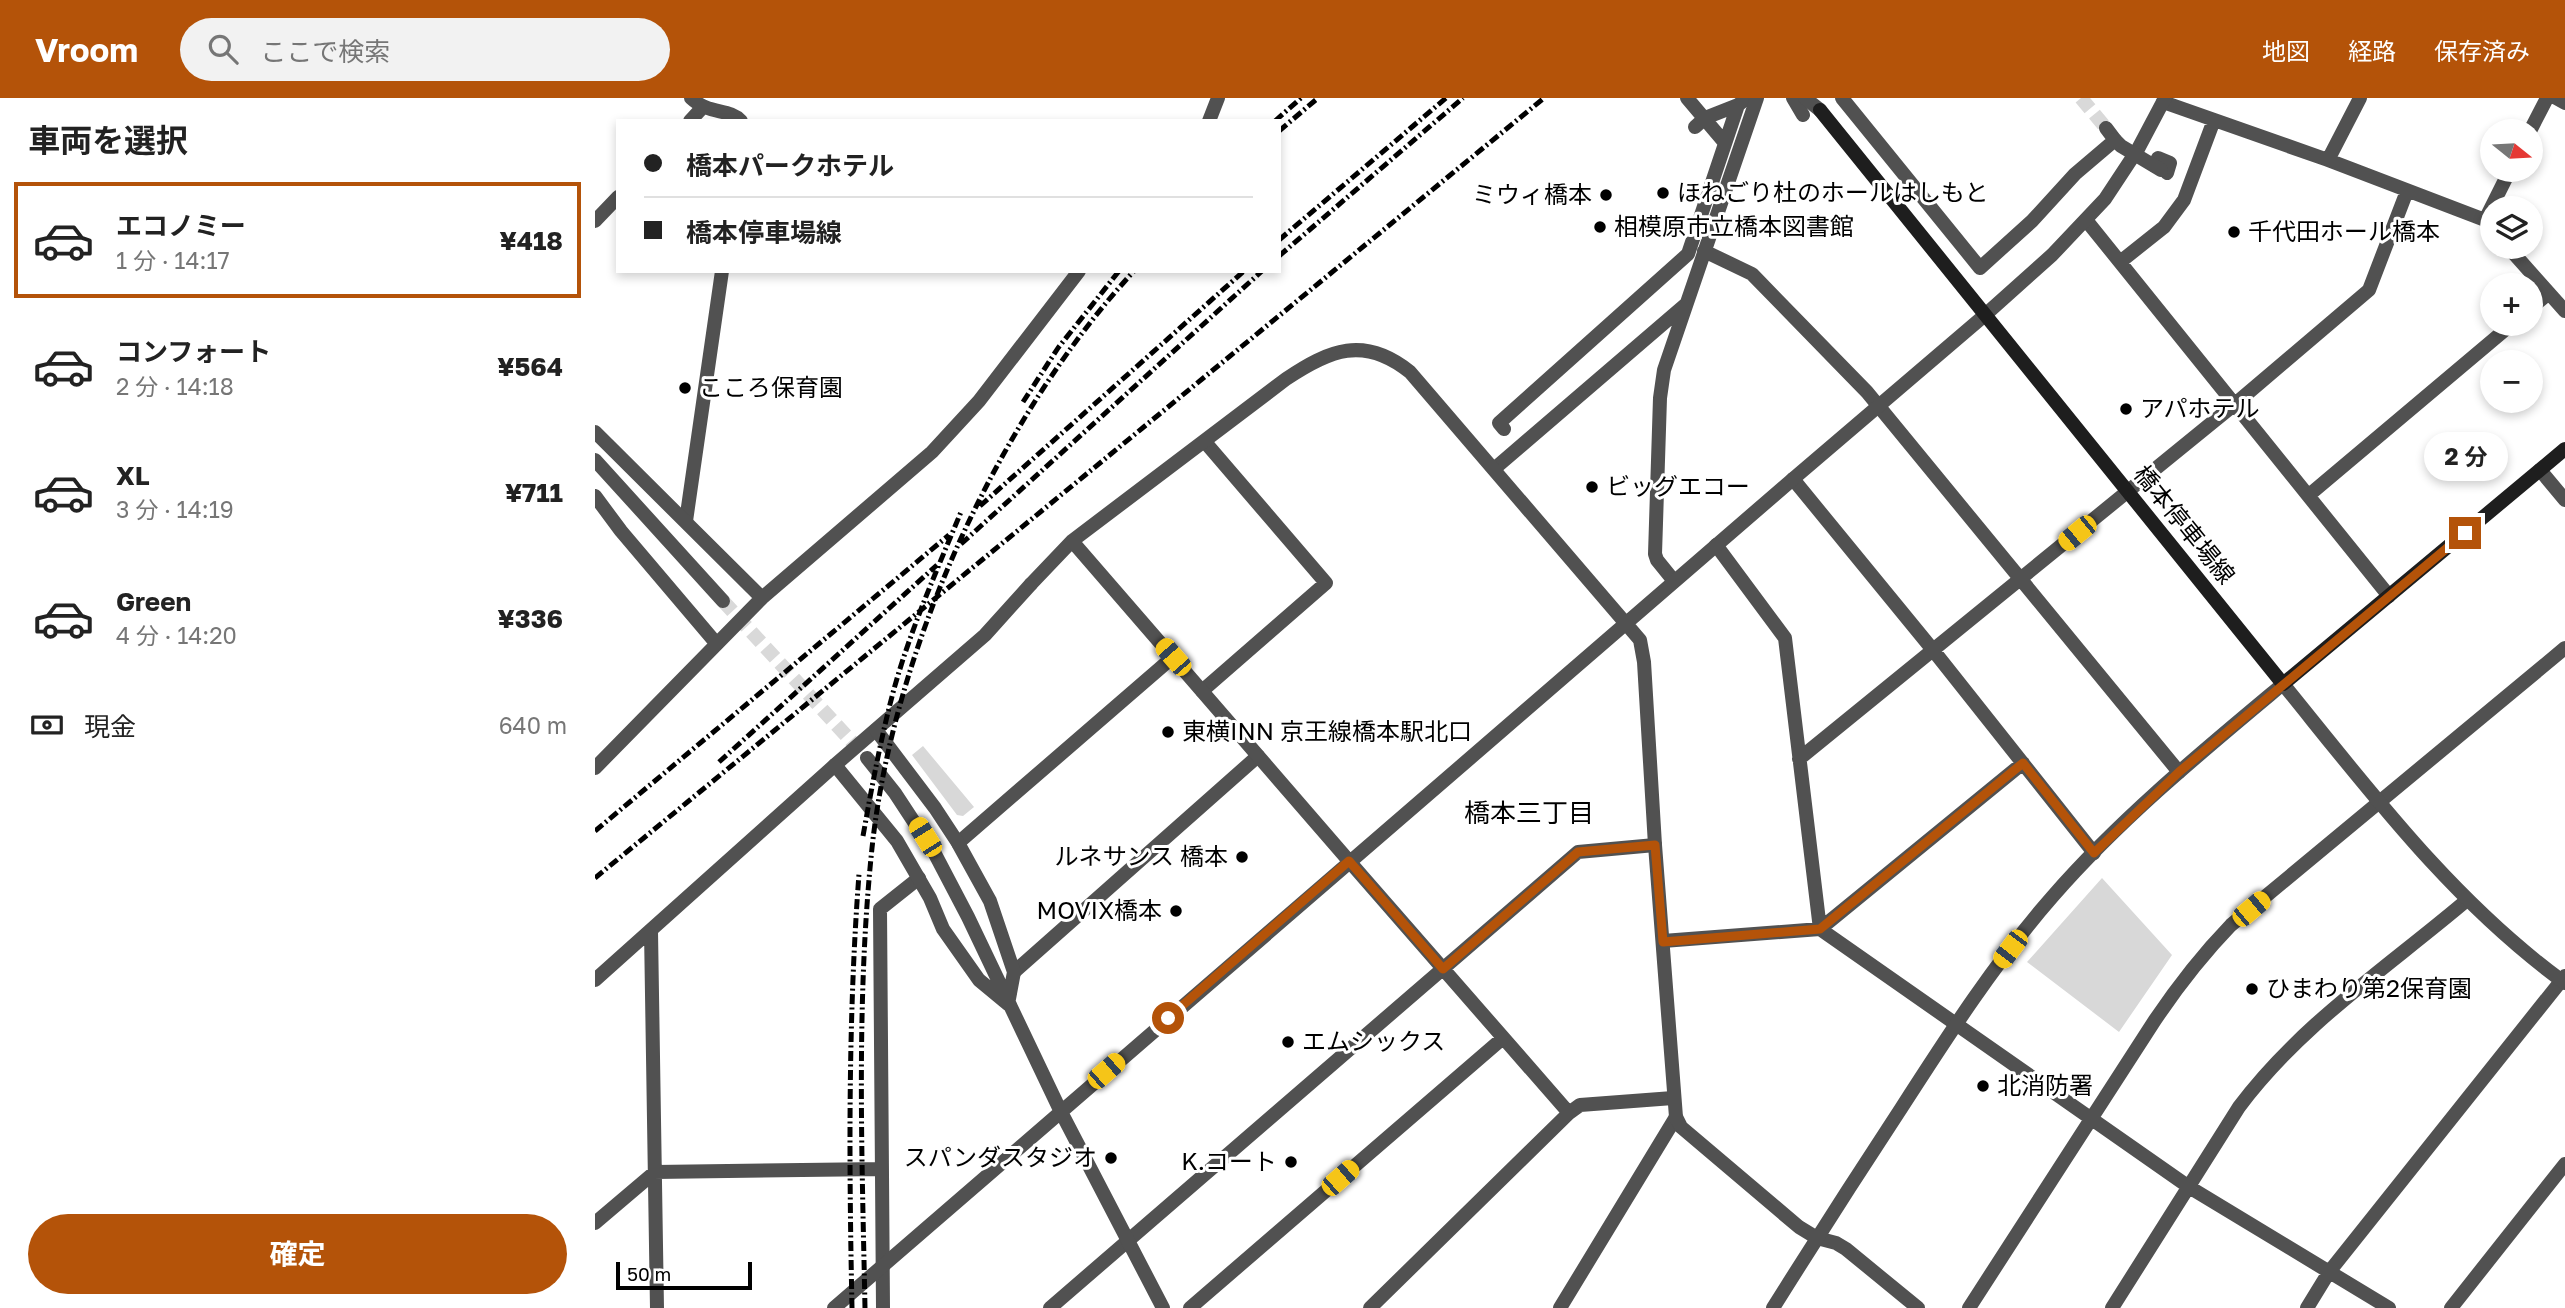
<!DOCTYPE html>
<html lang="ja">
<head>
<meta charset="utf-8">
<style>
  :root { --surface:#fff; --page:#f2f2f2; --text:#222; --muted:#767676; --line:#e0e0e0; --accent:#b45309 }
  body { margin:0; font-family:"Golos Text","Noto Sans JP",sans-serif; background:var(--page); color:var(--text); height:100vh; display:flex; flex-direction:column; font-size:26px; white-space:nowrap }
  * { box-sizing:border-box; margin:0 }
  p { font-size:23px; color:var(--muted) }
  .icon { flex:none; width:38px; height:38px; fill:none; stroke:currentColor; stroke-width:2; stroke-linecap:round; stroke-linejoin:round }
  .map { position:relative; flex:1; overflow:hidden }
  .panel { display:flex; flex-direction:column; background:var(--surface); width:595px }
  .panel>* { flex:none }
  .guide { position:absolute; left:21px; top:21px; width:665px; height:154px; border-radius:0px; box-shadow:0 4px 10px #0003; display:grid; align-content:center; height:154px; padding:0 28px; background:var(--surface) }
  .needle { width:46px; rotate:108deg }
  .fabs { position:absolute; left:1885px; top:21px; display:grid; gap:14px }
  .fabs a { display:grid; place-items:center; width:63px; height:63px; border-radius:50%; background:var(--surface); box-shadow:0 4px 10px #0003; font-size:35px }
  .scale { position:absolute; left:21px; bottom:18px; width:136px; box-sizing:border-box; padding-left:7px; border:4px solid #000; border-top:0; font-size:19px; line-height:24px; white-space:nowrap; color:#000; -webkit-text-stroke:5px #fff; paint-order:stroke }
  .end { position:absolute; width:32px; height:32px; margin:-16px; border:9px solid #b45309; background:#fff; box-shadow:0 0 0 4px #fff }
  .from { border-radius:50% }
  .bubble { position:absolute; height:49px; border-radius:24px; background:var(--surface); box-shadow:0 4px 10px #0003; font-size:23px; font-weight:700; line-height:49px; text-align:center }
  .car { position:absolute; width:21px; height:42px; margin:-21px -10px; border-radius:9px; box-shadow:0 0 5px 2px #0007; background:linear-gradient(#f5c518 24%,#345 0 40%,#f5c518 0 76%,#345 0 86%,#f5c518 0) }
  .guide b { display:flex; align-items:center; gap:24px; height:66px; font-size:26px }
  .guide b+b { border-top:2px solid var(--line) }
  .guide i { width:18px; height:18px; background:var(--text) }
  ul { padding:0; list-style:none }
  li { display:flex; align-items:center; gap:21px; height:116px; margin:0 14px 10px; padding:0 14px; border:4px solid transparent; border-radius:0px }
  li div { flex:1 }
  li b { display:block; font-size:26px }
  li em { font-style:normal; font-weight:700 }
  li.current { border-color:var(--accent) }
  li>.icon { width:63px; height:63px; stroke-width:1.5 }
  h2 { padding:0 28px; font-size:32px; line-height:84px }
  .pay { display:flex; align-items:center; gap:18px; height:77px; padding:0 28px; font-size:26px }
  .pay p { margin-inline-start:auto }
  .action { display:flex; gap:14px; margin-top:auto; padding:14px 28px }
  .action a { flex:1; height:80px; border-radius:42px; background:var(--accent); color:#fff; font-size:28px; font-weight:700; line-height:80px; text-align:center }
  header { display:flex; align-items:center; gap:42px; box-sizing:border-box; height:98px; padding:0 35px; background:var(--accent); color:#fff }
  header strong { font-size:33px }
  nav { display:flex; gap:38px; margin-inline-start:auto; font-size:24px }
  .search { width:490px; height:63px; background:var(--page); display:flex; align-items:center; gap:18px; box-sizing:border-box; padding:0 24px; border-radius:38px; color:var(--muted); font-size:26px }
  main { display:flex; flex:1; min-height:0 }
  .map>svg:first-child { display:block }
  .green { fill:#d8d8d8 }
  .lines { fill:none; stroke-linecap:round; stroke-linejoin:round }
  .pedestrian-tunnel { stroke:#d9d9d9; stroke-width:14; stroke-dasharray:14 7; stroke-linecap:butt }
  .tertiary-tunnel { stroke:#d9d9d9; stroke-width:14; stroke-dasharray:14 7; stroke-linecap:butt }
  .pedestrian { stroke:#515151; stroke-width:14 }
  .minor { stroke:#515151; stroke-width:14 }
  .tertiary { stroke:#515151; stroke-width:14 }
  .secondary { stroke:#1e1e1e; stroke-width:14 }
  .rail { stroke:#000; stroke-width:5; stroke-dasharray:10 3.5 2 3.5; stroke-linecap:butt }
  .pedestrian-bridge { stroke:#515151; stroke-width:14 }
  .route { stroke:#b45309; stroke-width:9 }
  .poi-dot { fill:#000; stroke:#fff; stroke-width:2.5 }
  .labels { text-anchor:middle; stroke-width:6; stroke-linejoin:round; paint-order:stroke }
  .poi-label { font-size:24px; fill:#000; stroke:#fff; text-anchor:start }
  .street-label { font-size:24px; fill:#000; stroke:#fff }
  .neighbourhood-label { font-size:26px; fill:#000; stroke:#fff }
</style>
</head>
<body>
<header>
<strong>Vroom</strong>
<div class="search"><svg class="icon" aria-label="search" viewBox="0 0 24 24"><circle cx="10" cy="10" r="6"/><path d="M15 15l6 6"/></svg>ここで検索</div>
<nav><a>地図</a><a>経路</a><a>保存済み</a></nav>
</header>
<main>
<section class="panel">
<h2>車両を選択</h2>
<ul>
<li class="current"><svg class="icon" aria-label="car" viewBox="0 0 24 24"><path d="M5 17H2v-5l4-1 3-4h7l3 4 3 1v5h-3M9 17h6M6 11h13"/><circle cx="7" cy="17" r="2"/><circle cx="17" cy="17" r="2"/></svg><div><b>エコノミー</b><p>1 分 · 14:17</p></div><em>¥418</em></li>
<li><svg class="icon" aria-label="car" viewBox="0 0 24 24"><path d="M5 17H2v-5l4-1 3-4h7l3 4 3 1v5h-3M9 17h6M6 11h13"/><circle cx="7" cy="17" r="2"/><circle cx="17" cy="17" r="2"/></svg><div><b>コンフォート</b><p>2 分 · 14:18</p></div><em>¥564</em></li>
<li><svg class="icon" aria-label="car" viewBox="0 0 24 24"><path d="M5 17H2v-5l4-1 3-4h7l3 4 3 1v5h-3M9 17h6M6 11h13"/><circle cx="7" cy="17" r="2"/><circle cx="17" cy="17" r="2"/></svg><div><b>XL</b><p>3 分 · 14:19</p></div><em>¥711</em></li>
<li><svg class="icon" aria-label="car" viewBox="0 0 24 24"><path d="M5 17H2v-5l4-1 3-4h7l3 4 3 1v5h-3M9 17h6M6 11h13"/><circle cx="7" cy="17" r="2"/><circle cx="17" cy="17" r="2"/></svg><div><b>Green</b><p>4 分 · 14:20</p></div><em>¥336</em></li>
</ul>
<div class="pay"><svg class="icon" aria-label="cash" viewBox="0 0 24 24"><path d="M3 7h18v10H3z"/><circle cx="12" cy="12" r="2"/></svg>現金<p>640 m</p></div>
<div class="action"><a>確定</a></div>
</section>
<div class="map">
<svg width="1970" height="1210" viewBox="0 0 1970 1210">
  <rect width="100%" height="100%" fill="#fff"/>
  <path class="green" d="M328,648L379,709L368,718L362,717L317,657Z
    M1507,780L1577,857L1524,934L1432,864Z"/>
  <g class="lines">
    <path class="pedestrian-tunnel" d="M1486,0L1511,30"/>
    <path class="tertiary-tunnel" d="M128,503L269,657"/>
    <path class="pedestrian" d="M1092,0L1130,45
      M1198,0L1208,17
      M1247,0L1385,170L1437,123L1480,76L1520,42L1511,30
      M1100,29L1110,20L1143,7
      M1560,68L1563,60L1575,65L1572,75
      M909,331L904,325L1093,156L1143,7L1152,0"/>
    <path class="minor" d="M96,0C114,17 134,10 146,23
      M1210,0L1225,12
      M1961,0L1970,5
      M1568,4L1733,62L1890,122L1897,130
      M95,23L107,10
      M1935,33L1952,0
      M1733,62L1765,0
      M1491,122L1794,498
      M1890,122L1915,72
      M0,123L23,99
      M1913,149L1970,213
      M1109,153L1157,176L1272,294L1584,674
      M1525,164L1569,129L1589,102L1619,22
      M1936,210L1954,195
      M899,371L1090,207
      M1945,372L1970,402
      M1198,381L1338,552L1499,755
      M1714,397L1917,226
      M91,423L127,173
      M1121,447L1190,540L1225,831L1594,1089L1794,1210
      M1079,483L1062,462L1060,456L1065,300L1069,272L1162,0
      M607,593L731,485L610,344
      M1204,661L1640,306L1774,192L1812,93
      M363,745L578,559
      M754,763L974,1015
      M56,833L62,1210
      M1068,843L1225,831L1428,665
      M419,874L663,658
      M0,882L240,667L390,537L436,486
      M0,1125L60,1074L287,1071
      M1222,1140L1241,1145L1251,1151L1323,1210
      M288,1210L285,811L324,780
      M455,1210L983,754L1060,747
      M595,1210L908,940
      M775,1210L974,1015L985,1007L1078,1000
      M965,1210L1081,1019
      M1374,1210L1560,922C1583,888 1607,857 1636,827L1970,550
      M1517,1210L1644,1009C1706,926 1793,869 1872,802
      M1712,1210L1734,1174L1970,878
      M1856,1210L1970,1066"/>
    <path class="tertiary" d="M614,23L623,0
      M0,334L167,500
      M0,362L128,503
      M0,398L26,433L121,545
      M477,443L754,763
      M436,486L477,443L691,281C734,252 769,237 815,274L1045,542L1049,564L1060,747L1081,1019L1086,1029L1204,1129L1222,1140
      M272,660L300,695L340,756L373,819L465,1012L568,1210
      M240,667L302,743L335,800L348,831L384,882L413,906L419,874L395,803L363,745L340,710L281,632
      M0,670L167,500L337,354L384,303L484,173
      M239,1210L1198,381L1390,217L1457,157L1510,101L1543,51L1570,0
      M1178,1210C1220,1143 1263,1076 1307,1009C1354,936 1401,863 1458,798C1526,720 1609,652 1688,586C1774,692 1858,804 1970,885"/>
    <path class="secondary" d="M1225,12L1688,586L1970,351"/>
    <path class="rail" d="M680,23L706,0
      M684,33L723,0
      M684,142L851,0
      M684,158L868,0
      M428,304L463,250L524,173
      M385,408L649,173
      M366,446L667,173
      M124,664L342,467
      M0,733L354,437
      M268,738C277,688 286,639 299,591C316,530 342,472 366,414
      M0,780L949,0
      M257,1210C254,1065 253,921 264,776
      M270,1210C267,1057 261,903 277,750C298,552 404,319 539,173"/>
    <path class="pedestrian-bridge" d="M1520,42L1526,48L1566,72"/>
  </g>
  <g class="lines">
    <path class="route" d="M573,920L754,763L848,871L983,754L1060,747L1068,844L1225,831L1428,665L1499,755L1584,674L1870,435"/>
  </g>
  <g class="poi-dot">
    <circle cx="1068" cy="95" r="7"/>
    <circle cx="1011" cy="97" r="7"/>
    <circle cx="1005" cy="129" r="7"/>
    <circle cx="1639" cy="134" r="7"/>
    <circle cx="90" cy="290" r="7"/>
    <circle cx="1531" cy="311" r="7"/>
    <circle cx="997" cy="389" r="7"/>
    <circle cx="573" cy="634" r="7"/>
    <circle cx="647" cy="759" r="7"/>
    <circle cx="581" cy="813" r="7"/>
    <circle cx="1657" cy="891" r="7"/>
    <circle cx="693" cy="944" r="7"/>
    <circle cx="1388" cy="988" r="7"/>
    <circle cx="516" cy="1060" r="7"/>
    <circle cx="696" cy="1064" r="7"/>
  </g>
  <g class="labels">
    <g class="poi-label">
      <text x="1082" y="103">ほねごり杜のホールはしもと</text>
      <text x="997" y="105" text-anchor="end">ミウィ橋本</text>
      <text x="1019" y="137">相模原市立橋本図書館</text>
      <text x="1653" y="142">千代田ホール橋本</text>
      <text x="104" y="298">こころ保育園</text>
      <text x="1545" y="319">アパホテル</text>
      <text x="1011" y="397">ビッグエコー</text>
      <text x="587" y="642">東横INN 京王線橋本駅北口</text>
      <text x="633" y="767" text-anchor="end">ルネサンス 橋本</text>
      <text x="567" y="821" text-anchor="end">MOVIX橋本</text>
      <text x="1671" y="899">ひまわり第2保育園</text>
      <text x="707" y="952">エムシックス</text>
      <text x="1402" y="996">北消防署</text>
      <text x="502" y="1068" text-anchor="end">スパンダスタジオ</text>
      <text x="682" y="1072" text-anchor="end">K.コート</text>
    </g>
    <g class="street-label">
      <text transform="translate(1589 427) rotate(51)" y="8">橋本停車場線</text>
    </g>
    <g class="neighbourhood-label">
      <text x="934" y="724">橋本三丁目</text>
    </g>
  </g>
</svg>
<div class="fabs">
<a><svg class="needle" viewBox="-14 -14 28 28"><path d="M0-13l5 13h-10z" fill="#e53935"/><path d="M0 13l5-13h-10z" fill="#767676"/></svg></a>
<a><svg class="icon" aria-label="layers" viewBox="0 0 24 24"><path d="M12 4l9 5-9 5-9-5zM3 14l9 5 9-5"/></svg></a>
<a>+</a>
<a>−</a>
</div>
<div class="scale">50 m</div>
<i class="end from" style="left:573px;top:920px"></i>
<i class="end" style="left:1870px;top:435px"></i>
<div class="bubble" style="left:1829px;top:334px;width:84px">2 分</div>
<i class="car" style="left:1482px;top:435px;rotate:231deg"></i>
<i class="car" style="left:578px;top:559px;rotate:319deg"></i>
<i class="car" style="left:330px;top:739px;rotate:328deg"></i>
<i class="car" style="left:1656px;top:811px;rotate:50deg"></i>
<i class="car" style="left:1415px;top:851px;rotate:217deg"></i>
<i class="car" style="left:511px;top:973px;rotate:49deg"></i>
<i class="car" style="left:745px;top:1080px;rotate:49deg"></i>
<div class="guide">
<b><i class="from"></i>橋本パークホテル</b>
<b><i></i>橋本停車場線</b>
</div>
</div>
</main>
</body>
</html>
